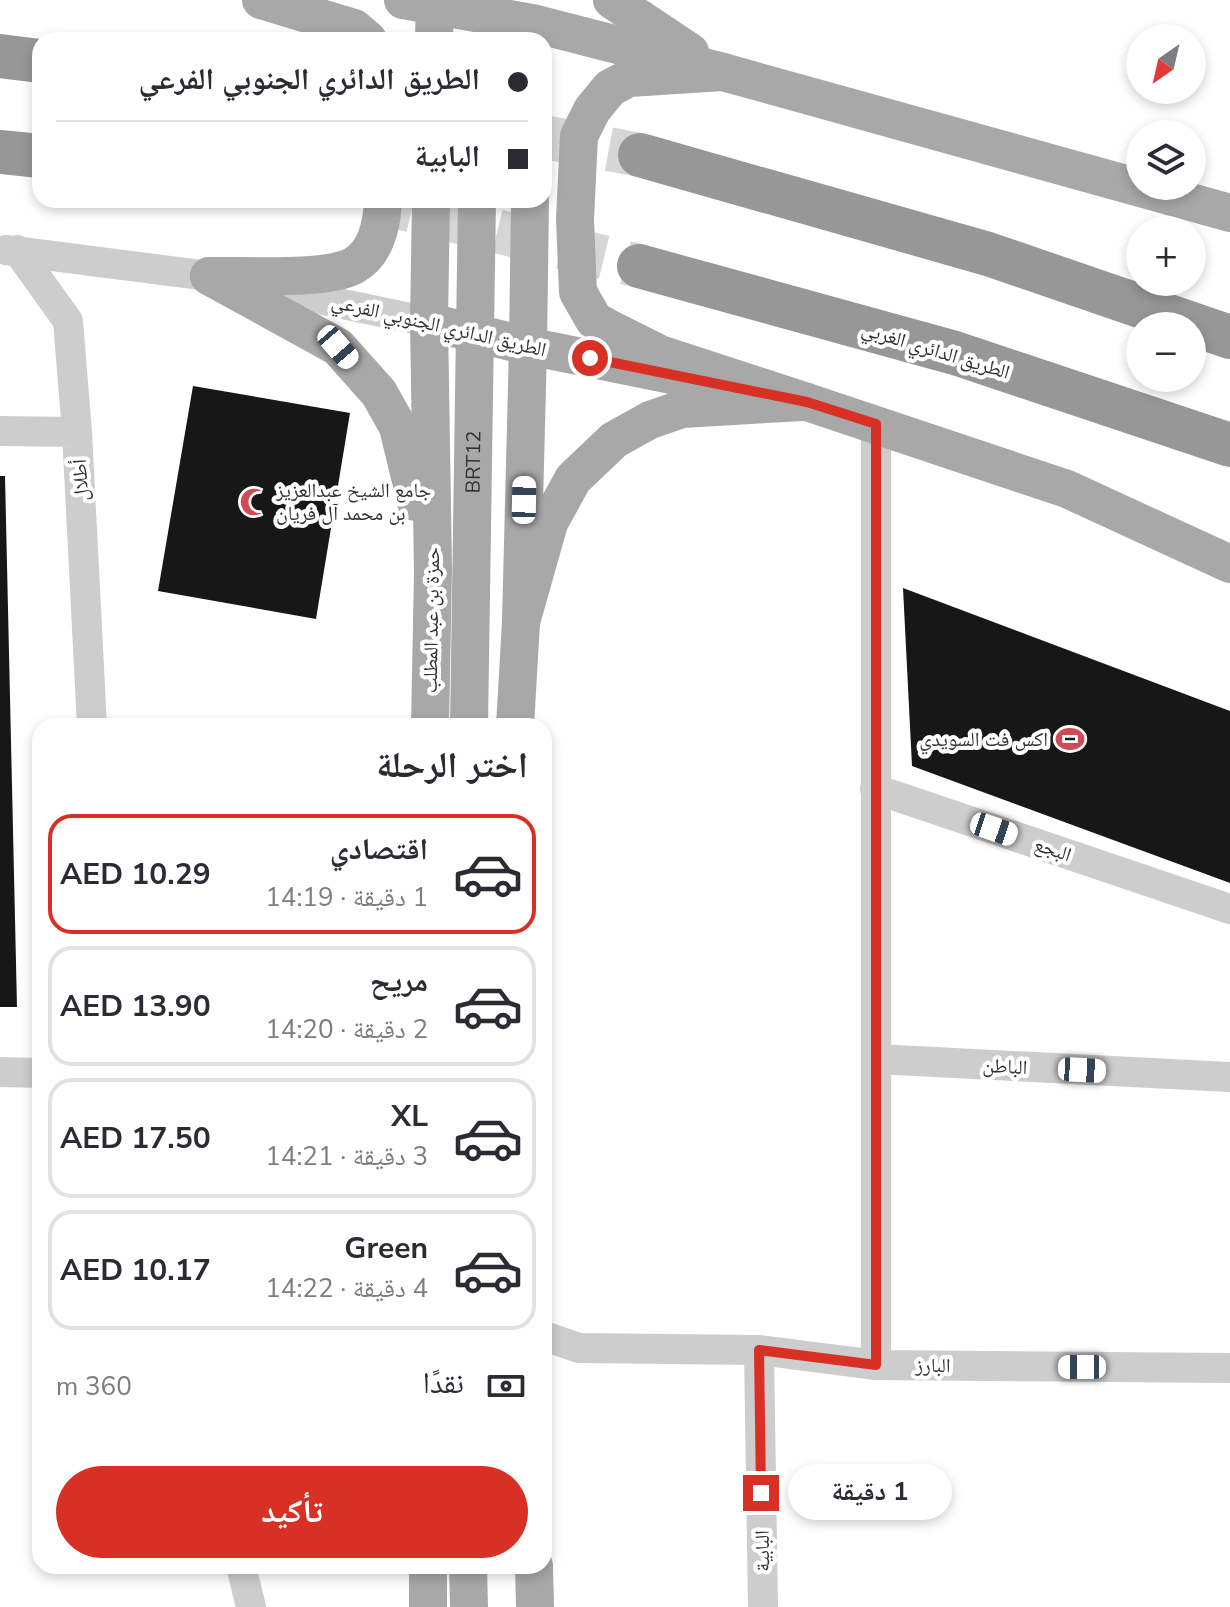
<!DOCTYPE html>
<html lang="ar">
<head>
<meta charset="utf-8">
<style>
  :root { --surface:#fff; --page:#f2f2f3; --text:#2b2b33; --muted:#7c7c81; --line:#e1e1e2; --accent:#d93025 }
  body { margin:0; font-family:"Nunito Sans","Noto Naskh Arabic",sans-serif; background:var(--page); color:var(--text); direction:rtl; height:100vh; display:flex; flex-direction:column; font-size:30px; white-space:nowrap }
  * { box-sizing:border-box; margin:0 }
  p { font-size:26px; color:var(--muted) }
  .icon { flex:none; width:44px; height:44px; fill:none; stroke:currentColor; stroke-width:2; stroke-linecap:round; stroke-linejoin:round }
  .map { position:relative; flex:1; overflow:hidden; direction:ltr }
  .details { position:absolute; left:32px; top:718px; width:520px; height:856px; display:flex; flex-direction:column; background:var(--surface); border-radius:24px; box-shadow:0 4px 12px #0003; direction:rtl }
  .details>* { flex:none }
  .guide { position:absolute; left:32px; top:32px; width:520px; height:176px; border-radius:24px; box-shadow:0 4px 12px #0003; direction:rtl; display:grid; align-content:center; height:176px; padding:0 24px; background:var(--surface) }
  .needle { width:52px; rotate:214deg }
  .tools { position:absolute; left:1126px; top:24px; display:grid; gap:16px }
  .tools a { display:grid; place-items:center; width:80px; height:80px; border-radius:50%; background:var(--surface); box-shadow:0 4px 12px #0003; font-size:40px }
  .end { position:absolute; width:36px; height:36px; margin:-18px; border:10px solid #d93025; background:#fff; box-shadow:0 0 0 4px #fff }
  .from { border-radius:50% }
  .bubble { position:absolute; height:56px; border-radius:28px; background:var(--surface); box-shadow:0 4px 12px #0003; font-size:26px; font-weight:700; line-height:56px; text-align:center; direction:rtl }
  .car { position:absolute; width:24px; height:48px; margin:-24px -12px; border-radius:10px; box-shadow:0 0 6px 2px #0007; background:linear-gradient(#fff 24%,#345 0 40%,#fff 0 76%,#345 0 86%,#fff 0) }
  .guide b { display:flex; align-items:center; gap:28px; height:76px; font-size:30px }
  .guide b+b { border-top:2px solid var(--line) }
  .guide i { width:20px; height:20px; background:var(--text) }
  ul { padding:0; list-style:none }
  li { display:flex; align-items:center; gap:24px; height:120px; margin:0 16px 12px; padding:0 8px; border:4px solid var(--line); border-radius:24px }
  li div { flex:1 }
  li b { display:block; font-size:30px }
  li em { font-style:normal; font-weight:700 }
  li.on { border-color:var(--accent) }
  li>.icon { width:72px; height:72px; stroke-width:1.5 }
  h2 { padding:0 24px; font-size:36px; line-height:96px }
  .pay { display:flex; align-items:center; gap:20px; height:88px; padding:0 24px; font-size:30px }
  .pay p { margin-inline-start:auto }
  .action { display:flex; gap:16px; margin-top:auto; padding:16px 24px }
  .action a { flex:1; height:92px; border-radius:48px; background:var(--accent); color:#fff; font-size:32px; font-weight:700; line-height:92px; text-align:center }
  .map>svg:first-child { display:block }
  .building { fill:#171717 }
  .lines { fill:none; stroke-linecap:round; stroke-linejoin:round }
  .highway-tunnel { stroke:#d6d6d6; stroke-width:44; stroke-dasharray:44 22; stroke-linecap:butt }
  .minor { stroke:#cdcdcd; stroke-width:30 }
  .major { stroke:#a8a8a8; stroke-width:38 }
  .highway { stroke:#979797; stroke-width:44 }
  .major-bridge { stroke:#a8a8a8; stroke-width:38 }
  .route { stroke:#d93025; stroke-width:10 }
  .labels { text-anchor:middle; stroke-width:8; stroke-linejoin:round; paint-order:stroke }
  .street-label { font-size:20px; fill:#303030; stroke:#fff }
  .poi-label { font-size:20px; fill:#303030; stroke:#fff; text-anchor:start }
</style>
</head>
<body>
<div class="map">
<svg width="1230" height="1607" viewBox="0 0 1230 1607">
  <rect width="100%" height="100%" fill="#fff"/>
  <path class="building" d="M193,386L350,413L316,619L158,591Z
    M0,476H5L17,1007H0Z
    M903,588L1230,711V883L912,766Z"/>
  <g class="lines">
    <path class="highway-tunnel" d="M544,137L640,155
      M369,200L639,266"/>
    <path class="minor" d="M6,250L209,276L429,322
      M17,250L68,321L77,432L92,726
      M876,424V1365
      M0,431L77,432
      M875,789L1230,909
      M876,1059L1230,1077
      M0,1072L40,1073
      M544,1336L579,1348L759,1350L876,1365L1230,1368
      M759,1350L763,1607
      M241,1566L251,1607"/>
    <g class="major">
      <path d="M261,0L354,28L368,40"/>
      <path d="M403,0L532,23L723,72L1230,213"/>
      <path d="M612,0L690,52"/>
      <path d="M434,40L435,0"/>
      <path d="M209,276L338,347L379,393L398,427L416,502"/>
      <path d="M776,396L807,402L1067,489L1230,564"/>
      <path d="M521,622L549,523L573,479L614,440L650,420L682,409L802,402"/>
      <path d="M430,726L433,571L429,322L528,346L700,381"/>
      <path id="s1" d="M469,726L477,200"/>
      <path d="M515,726L521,622L528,346"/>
      <path d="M468,1566L469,1607"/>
      <path d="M534,1566L535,1607"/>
      <path d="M428,1607V1566"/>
    </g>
    <path class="highway" d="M0,56L40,61
      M0,152L40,156
      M640,155L988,254L1230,337
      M639,266L955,353L1230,445"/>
    <path class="major-bridge" d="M723,72L629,78L610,88L592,110L579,136L575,219L578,292L594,320L612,330L660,354L807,402
      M209,276C245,275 323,281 353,266C377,253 382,224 383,200
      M429,322L431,200
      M528,346L530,200"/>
  </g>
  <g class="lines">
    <path class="route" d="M590,358L807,402L876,424V1365L759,1350L761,1493"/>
  </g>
  <defs>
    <symbol id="mosque-bare" viewBox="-9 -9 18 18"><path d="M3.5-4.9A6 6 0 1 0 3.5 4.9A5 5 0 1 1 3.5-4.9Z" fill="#d04954" stroke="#fff" stroke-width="2.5" paint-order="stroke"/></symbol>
    <symbol id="stadium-bare" viewBox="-9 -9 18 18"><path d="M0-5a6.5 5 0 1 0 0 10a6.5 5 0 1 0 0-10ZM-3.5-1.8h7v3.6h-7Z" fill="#d04954" stroke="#fff" stroke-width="2.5" paint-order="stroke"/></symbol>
  </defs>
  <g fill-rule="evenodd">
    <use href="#mosque-bare" x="234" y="482" width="40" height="40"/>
    <use href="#stadium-bare" x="1050" y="719" width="40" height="40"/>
  </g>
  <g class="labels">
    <g class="street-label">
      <text transform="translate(439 325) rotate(13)" y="7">الطريق الدائري الجنوبي الفرعي</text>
      <text transform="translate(936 350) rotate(17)" y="7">الطريق الدائري الغربي</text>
      <text dy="7" stroke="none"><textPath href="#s1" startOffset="264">BRT12</textPath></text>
      <text transform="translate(80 480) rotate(-93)" y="7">أطلال</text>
      <text transform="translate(431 620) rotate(-89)" y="7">حمزة بن عبد المطلب</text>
      <text transform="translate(1053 849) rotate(19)" y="7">البجع</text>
      <text transform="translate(1005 1066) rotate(3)" y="7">الباطن</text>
      <text transform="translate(933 1365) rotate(1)" y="7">البارز</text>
      <text transform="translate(762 1551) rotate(-91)" y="7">البابية</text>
    </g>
    <g class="poi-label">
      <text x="276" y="497">جامع الشيخ عبدالعزيز<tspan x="276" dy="23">بن محمد آل فريان</tspan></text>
      <text x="1048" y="746" text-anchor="end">اكس فت السويدي</text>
    </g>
  </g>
</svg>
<div class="tools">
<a><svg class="needle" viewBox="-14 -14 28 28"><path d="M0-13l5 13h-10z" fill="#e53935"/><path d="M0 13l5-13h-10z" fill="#7c7c81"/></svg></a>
<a><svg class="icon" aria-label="layers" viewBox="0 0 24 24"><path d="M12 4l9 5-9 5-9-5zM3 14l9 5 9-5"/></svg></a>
<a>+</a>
<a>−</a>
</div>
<i class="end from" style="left:590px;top:358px"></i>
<i class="end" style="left:761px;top:1493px"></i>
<div class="bubble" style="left:788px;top:1464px;width:164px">1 دقيقة</div>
<i class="car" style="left:338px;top:347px;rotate:139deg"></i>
<i class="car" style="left:524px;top:500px;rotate:1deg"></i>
<i class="car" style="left:994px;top:829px;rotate:109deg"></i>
<i class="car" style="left:1082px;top:1070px;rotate:93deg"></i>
<i class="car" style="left:1082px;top:1367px;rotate:270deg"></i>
<div class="guide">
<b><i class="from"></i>الطريق الدائري الجنوبي الفرعي</b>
<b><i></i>البابية</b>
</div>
<section class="details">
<h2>اختر الرحلة</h2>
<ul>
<li class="on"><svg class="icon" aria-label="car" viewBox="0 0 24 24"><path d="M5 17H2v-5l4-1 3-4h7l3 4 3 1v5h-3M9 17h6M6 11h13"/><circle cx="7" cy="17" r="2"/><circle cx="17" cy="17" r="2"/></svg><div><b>اقتصادي</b><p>1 دقيقة · 14:19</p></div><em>AED 10.29</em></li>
<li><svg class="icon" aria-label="car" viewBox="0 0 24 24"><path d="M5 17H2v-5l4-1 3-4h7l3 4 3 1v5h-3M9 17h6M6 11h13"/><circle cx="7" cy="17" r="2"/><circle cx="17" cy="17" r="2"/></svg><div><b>مريح</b><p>2 دقيقة · 14:20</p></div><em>AED 13.90</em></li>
<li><svg class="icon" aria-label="car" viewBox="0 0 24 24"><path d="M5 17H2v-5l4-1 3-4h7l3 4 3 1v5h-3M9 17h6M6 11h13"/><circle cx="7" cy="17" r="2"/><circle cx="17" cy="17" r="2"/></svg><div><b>XL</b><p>3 دقيقة · 14:21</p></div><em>AED 17.50</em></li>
<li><svg class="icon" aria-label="car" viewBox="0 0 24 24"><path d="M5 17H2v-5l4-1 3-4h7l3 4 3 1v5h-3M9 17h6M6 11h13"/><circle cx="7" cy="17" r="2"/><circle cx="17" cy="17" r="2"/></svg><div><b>Green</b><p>4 دقيقة · 14:22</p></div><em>AED 10.17</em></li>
</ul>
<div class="pay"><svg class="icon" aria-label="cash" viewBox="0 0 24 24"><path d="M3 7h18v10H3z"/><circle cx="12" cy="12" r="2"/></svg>نقدًا<p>360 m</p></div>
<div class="action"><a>تأكيد</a></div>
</section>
</div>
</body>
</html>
